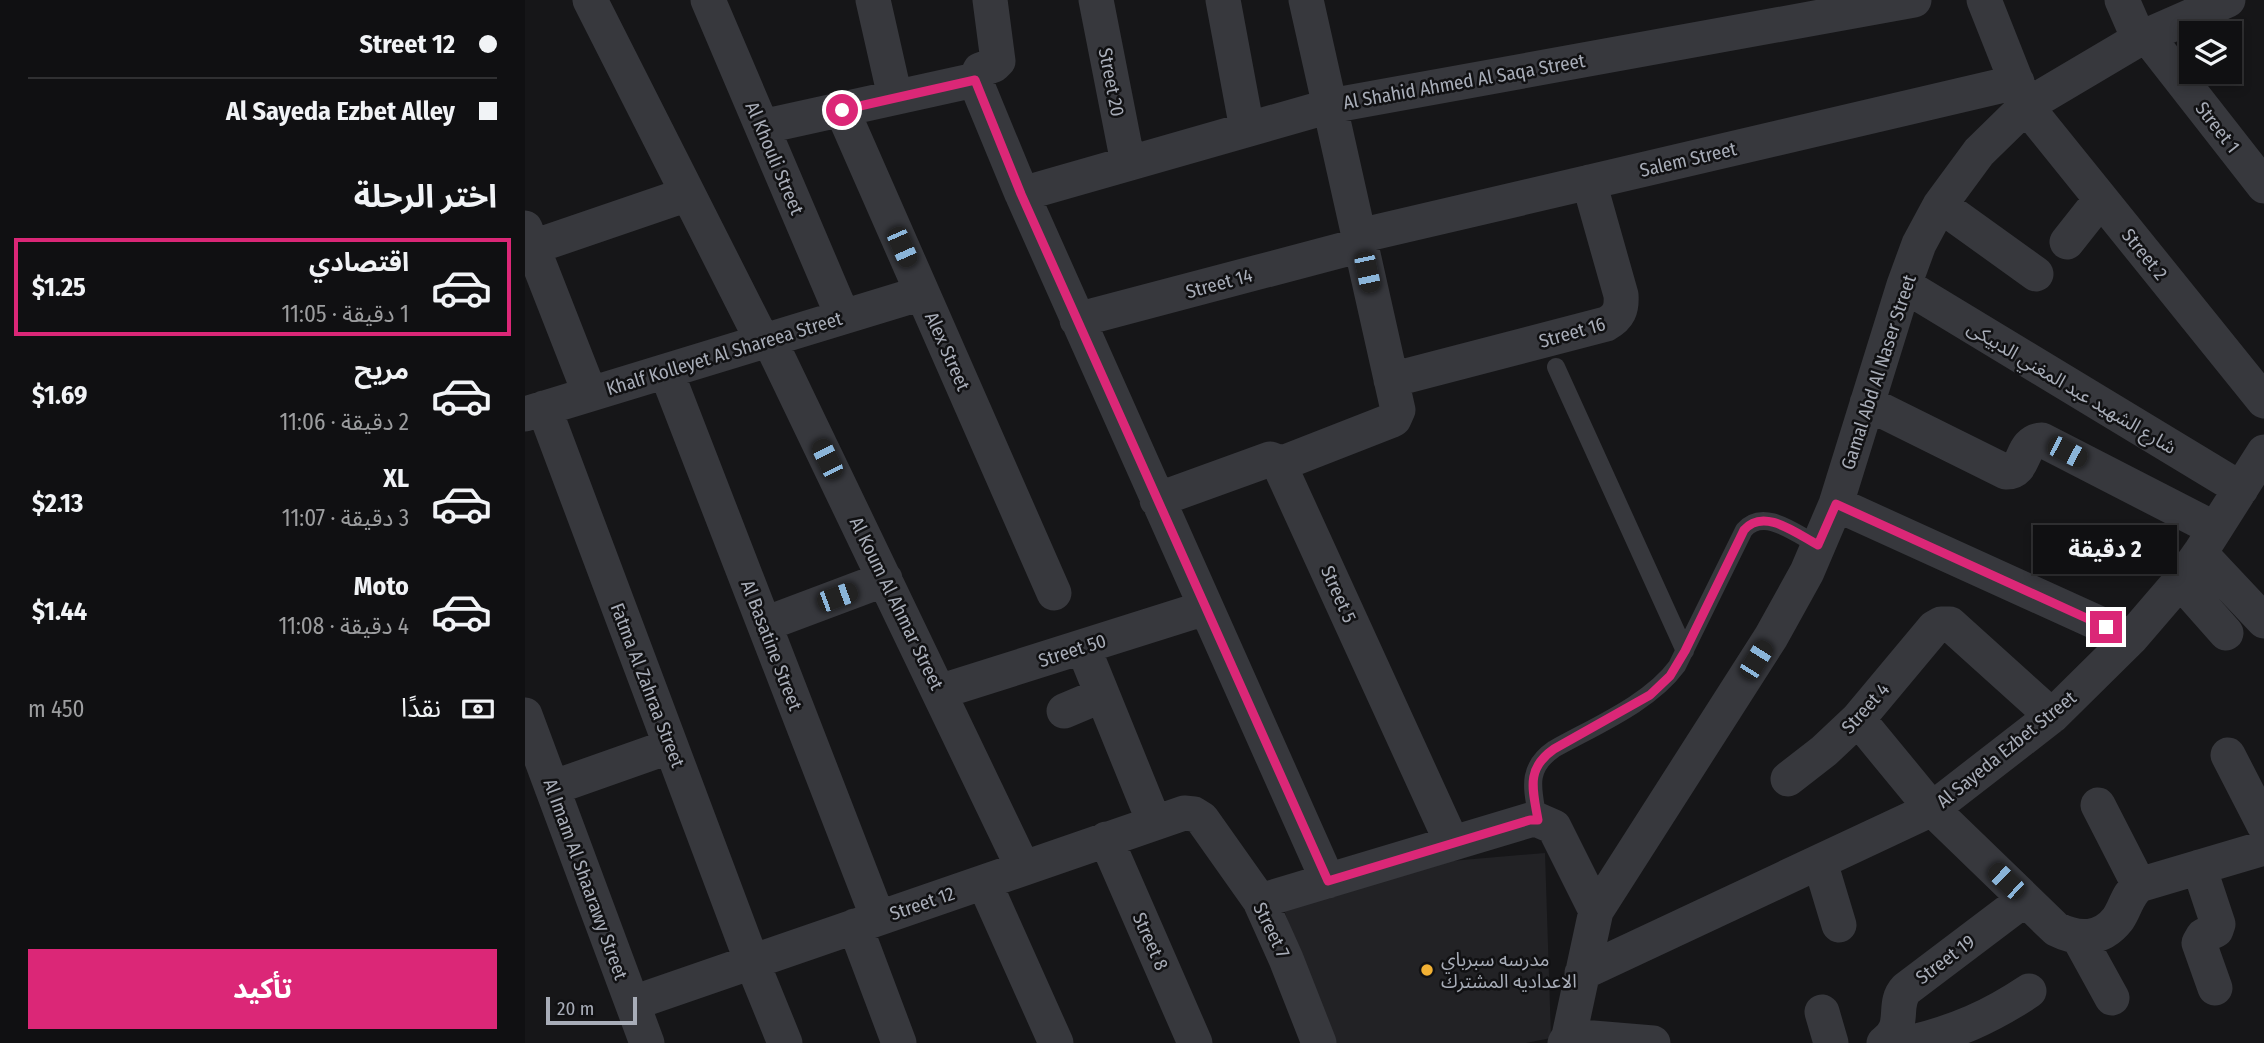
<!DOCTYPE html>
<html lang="ar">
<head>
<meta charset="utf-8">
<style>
  :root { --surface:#101012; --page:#1e1e20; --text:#f1f3f6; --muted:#9c9d9f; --line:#303032; --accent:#db2777 }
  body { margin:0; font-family:"Fira Sans Condensed","Noto Sans Arabic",sans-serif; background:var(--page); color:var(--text); direction:rtl; height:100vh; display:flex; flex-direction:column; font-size:26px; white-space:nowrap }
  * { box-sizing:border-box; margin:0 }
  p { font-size:23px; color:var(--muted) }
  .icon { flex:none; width:38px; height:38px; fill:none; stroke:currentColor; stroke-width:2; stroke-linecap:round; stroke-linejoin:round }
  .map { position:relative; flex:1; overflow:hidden; direction:ltr }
  .details { display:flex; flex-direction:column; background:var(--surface); width:525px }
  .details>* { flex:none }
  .top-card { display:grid; align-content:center; height:154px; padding:0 28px; background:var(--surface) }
  .buttons { position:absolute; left:1654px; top:21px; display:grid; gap:14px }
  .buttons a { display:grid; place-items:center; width:63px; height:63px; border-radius:0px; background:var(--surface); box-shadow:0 4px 10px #0003,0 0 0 2px var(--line); font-size:35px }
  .scale { position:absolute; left:21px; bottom:18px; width:91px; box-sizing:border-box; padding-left:7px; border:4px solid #a8adb8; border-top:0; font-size:19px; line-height:24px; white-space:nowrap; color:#a8adb8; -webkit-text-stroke:5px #111113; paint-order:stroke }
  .end { position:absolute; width:32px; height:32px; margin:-16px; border:9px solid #db2777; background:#fff; box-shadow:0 0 0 4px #fff }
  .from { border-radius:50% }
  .bubble { position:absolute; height:49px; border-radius:0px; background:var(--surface); box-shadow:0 4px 10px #0003,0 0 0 2px var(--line); font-size:23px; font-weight:700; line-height:49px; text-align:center; direction:rtl }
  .car { position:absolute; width:21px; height:42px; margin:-21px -10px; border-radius:9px; box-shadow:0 0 5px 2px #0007; background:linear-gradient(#222 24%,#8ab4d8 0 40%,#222 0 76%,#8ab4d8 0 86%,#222 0) }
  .top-card b { display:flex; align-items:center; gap:24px; height:66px; font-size:26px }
  .top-card b+b { border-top:2px solid var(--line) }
  .top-card i { width:18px; height:18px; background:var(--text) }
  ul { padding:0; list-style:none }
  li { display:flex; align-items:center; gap:21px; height:98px; margin:0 14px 10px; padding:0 14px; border:4px solid transparent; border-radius:0px }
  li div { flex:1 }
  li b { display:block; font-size:26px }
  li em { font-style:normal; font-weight:700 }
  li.current { border-color:var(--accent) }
  li>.icon { width:63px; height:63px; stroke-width:1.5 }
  h2 { padding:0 28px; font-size:32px; line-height:84px }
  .pay { display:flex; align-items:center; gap:18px; height:77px; padding:0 28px; font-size:26px }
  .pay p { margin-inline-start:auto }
  .action { display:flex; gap:14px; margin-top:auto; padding:14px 28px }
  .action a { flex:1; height:80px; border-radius:0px; background:var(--accent); color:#fff; font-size:28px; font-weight:700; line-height:80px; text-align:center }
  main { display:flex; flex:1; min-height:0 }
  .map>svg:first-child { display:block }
  .built { fill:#222225 }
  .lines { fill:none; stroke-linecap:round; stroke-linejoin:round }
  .service { stroke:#37383d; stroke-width:18 }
  .minor { stroke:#37383d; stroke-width:35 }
  .route { stroke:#db2777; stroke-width:9 }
  .poi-dot { fill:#f2b134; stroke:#111113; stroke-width:2.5 }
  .labels { text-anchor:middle; stroke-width:5; stroke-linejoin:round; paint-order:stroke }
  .street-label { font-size:19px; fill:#a8adb8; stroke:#111113 }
  .poi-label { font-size:19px; fill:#a8adb8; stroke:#111113; text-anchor:start }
</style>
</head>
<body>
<main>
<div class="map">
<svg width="1739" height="1043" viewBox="0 0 1739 1043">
  <rect width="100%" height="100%" fill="#161618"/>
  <path class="built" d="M1020,853L1026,1038L1001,1043H805L756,901L891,864Z"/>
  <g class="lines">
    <path class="service" d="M1031,367L1160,651
      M1013,820C1008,790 1000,769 1029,749C1070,726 1125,703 1152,666L1219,530C1239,507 1271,534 1293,545"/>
    <path class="minor" d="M65,0L238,342
      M183,0L318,317
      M348,0L370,97
      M465,0L473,61L469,65L455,70L450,80L497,194L803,881
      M571,0L603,163
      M698,0L722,129
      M1459,0L1501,106L1739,401
      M1597,0L1614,39
      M1621,35L1739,186
      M317,110L529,593
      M237,127L450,80
      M497,194L805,106L1389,0
      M1415,205L1511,274
      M0,228L65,394
      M834,236L1492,82
      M1542,242L1576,199
      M8,247L163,194
      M1379,285L1716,489
      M552,320L836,245
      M244,339L498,868
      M141,371L353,918
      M866,380L1081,324C1094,317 1097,309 1096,295L1064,182
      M1342,403L1481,472C1502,473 1494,441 1517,440L1690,529
      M19,408L227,962L260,1043
      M0,414L397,293
      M755,464L865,421L869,419L873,410L781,0
      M632,500L745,459L753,462L927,843
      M1311,504L1606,638
      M1675,553L1739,621
      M1655,581L1701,633
      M240,624L360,579
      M558,647L629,822
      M414,692L680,608
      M539,711L577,695
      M0,715L122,1043
      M1333,719L1407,809L1531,929C1553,940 1576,941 1593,919C1601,907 1602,895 1614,885L1739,848
      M1703,755L1739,825
      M1263,779L1299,751L1333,719L1409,628L1416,624H1425L1527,716
      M27,788L146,746
      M1573,805L1614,885
      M581,839L670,1043
      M1295,862L1314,925
      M1674,867L1693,924L1691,930L1678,936L1674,943L1690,988
      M459,882L531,1043
      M735,901L1005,820H1013L1029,827L1071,911
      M330,926L374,1043
      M1554,938L1587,998
      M1057,973L1407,809L1527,716L1606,638L1655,581L1675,553L1739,452
      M108,1003L659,813L669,814L677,819L735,901L761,959L794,1043
      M1297,1012L1306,1043
      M1044,1036L1128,1043
      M1040,1043L1044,1036L1071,911L1246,637L1282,572L1311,504L1379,285L1394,244L1415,205L1454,152L1501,106L1614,39L1703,0
      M1359,1043C1383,1026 1366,1005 1381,989L1500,899
      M1384,1043C1431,1032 1465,1017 1504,991"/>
  </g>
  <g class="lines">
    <path class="route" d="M317,110L450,80L496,194L803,881L1005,820H1013C1008,790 1000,769 1029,749L1125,695L1145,676L1160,651L1219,530C1239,507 1272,534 1293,545L1311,504L1581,627"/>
  </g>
  <circle class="poi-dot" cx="902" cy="970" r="7"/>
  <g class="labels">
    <g class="street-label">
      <text transform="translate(939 81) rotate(-10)" y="7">Al Shahid Ahmed Al Saqa Street</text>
      <text transform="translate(587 82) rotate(79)" y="7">Street 20</text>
      <text transform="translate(1693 127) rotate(52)" y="7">Street 1</text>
      <text transform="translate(250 158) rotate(67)" y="7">Al Khouli Street</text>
      <text transform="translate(1163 159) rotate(-13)" y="7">Salem Street</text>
      <text transform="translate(1620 254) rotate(51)" y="7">Street 2</text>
      <text transform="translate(694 283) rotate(-15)" y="7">Street 14</text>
      <text transform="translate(1047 332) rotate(-16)" y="7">Street 16</text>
      <text transform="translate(423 351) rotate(66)" y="7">Alex Street</text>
      <text transform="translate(199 353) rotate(-17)" y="7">Khalf Kolleyet Al Shareea Street</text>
      <text transform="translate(1353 372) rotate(-72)" y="7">Gamal Abd Al Naser Street</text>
      <text transform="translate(1547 387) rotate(31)" y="7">شارع الشهيد عبد المغني الدبيكى</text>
      <text transform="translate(814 594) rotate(66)" y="7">Street 5</text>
      <text transform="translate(372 603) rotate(64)" y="7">Al Koum Al Ahmar Street</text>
      <text transform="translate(247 645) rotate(69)" y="7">Al Basatine Street</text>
      <text transform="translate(547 650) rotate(-18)" y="7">Street 50</text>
      <text transform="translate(123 685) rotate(69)" y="7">Fatma Al Zahraa Street</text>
      <text transform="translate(1340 708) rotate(-48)" y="7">Street 4</text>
      <text transform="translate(1481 749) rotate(-39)" y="7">Al Sayeda Ezbet Street</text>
      <text transform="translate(61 879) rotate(70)" y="7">Al Imam Al Shaarawy Street</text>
      <text transform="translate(397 903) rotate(-19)" y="7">Street 12</text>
      <text transform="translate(747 930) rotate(64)" y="7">Street 7</text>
      <text transform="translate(626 941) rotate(66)" y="7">Street 8</text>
      <text transform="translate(1420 959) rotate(-37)" y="7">Street 19</text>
    </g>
    <g class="poi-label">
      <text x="916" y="966">مدرسه سبرباي<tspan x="916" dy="22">الاعداديه المشترك</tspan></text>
    </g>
  </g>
</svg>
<div class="buttons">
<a><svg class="icon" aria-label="layers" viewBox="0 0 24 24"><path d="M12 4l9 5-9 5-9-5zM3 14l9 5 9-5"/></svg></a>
</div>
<div class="scale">20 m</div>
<i class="end from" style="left:317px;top:110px"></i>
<i class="end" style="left:1581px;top:627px"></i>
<div class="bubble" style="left:1508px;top:525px;width:144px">2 دقيقة</div>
<i class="car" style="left:377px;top:247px;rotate:156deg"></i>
<i class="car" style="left:842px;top:272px;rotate:168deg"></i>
<i class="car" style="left:1542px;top:452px;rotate:117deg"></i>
<i class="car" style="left:302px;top:459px;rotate:334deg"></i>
<i class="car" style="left:312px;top:597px;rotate:70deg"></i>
<i class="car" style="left:1231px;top:660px;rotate:32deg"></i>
<i class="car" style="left:1481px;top:881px;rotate:314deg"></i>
</div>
<section class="details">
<div class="top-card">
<b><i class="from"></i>Street 12</b>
<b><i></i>Al Sayeda Ezbet Alley</b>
</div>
<h2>اختر الرحلة</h2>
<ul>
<li class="current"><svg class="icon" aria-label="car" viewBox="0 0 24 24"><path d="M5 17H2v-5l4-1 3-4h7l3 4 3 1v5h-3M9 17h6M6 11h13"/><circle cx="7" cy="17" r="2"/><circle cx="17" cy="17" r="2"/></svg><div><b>اقتصادي</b><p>1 دقيقة · 11:05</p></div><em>$1.25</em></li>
<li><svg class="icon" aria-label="car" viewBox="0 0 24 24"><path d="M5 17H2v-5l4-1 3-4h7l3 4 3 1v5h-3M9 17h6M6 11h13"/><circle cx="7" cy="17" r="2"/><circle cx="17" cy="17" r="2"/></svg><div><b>مريح</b><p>2 دقيقة · 11:06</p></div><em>$1.69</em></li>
<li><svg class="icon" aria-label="car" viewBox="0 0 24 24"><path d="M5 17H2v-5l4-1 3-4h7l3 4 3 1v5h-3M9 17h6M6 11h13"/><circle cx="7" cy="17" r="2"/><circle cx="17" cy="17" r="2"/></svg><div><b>XL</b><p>3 دقيقة · 11:07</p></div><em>$2.13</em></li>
<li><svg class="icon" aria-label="car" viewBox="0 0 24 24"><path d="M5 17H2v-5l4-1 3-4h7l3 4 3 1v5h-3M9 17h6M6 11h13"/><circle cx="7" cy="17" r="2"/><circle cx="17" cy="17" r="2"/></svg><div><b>Moto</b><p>4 دقيقة · 11:08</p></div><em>$1.44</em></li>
</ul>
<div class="pay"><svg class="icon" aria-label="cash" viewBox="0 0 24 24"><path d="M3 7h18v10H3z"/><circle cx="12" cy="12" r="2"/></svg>نقدًا<p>450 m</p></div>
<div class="action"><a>تأكيد</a></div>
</section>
</main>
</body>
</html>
